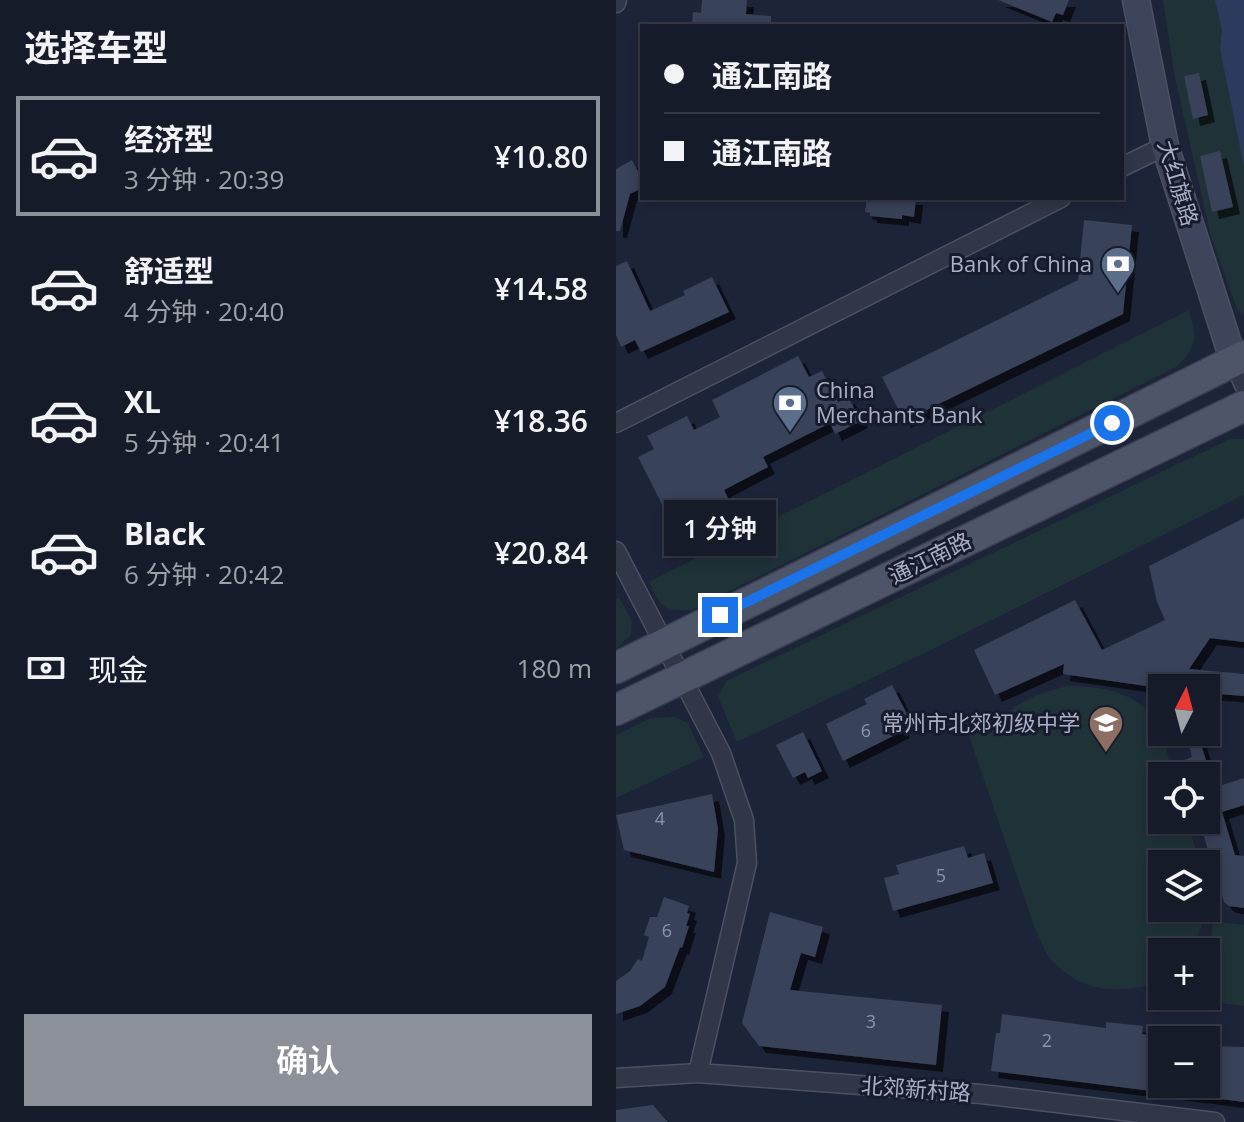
<!DOCTYPE html>
<html lang="zh">
<head>
<meta charset="utf-8">
<style>
  :root { --surface:#151b29; --page:#222835; --text:#f1f3f6; --muted:#9da1a8; --line:#343946; --accent:#8c9099 }
  body { margin:0; font-family:"Open Sans","Noto Sans SC",sans-serif; background:var(--page); color:var(--text); height:100vh; display:flex; flex-direction:column; font-size:30px; white-space:nowrap }
  * { box-sizing:border-box; margin:0 }
  p { font-size:26px; color:var(--muted) }
  .icon { flex:none; width:44px; height:44px; fill:none; stroke:currentColor; stroke-width:2; stroke-linecap:round; stroke-linejoin:round }
  .map { position:relative; flex:1; overflow:hidden }
  .side { display:flex; flex-direction:column; background:var(--surface); width:616px }
  .side>* { flex:none }
  .hud { position:absolute; left:24px; top:24px; width:484px; height:176px; border-radius:0px; box-shadow:0 4px 12px #0003,0 0 0 2px var(--line); display:grid; align-content:center; height:176px; padding:0 24px; background:var(--surface) }
  .needle { width:52px; rotate:6deg }
  .tools { position:absolute; left:532px; top:674px; display:grid; gap:16px }
  .tools a { display:grid; place-items:center; width:72px; height:72px; border-radius:0px; background:var(--surface); box-shadow:0 4px 12px #0003,0 0 0 2px var(--line); font-size:40px }
  .end { position:absolute; width:36px; height:36px; margin:-18px; border:10px solid #1a73e8; background:#fff; box-shadow:0 0 0 4px #fff }
  .from { border-radius:50% }
  .bubble { position:absolute; height:56px; border-radius:0px; background:var(--surface); box-shadow:0 4px 12px #0003,0 0 0 2px var(--line); font-size:26px; font-weight:600; line-height:56px; text-align:center }
  .hud b { display:flex; align-items:center; gap:28px; height:76px; font-size:30px }
  .hud b+b { border-top:2px solid var(--line) }
  .hud i { width:20px; height:20px; background:var(--text) }
  ul { padding:0; list-style:none }
  li { display:flex; align-items:center; gap:24px; height:120px; margin:0 16px 12px; padding:0 8px; border:4px solid transparent; border-radius:0px }
  li div { flex:1 }
  li b { display:block; font-size:30px }
  li em { font-style:normal; font-weight:600 }
  li.selected { border-color:var(--accent) }
  li>.icon { width:72px; height:72px; stroke-width:1.5 }
  h2 { padding:0 24px; font-size:36px; line-height:96px }
  .pay { display:flex; align-items:center; gap:20px; height:88px; padding:0 24px; font-size:30px }
  .pay p { margin-inline-start:auto }
  .cta { display:flex; gap:16px; margin-top:auto; padding:16px 24px }
  .cta a { flex:1; height:92px; border-radius:0px; background:var(--accent); color:#fff; font-size:32px; font-weight:600; line-height:92px; text-align:center }
  main { display:flex; flex:1; min-height:0 }
  .map>svg:first-child { display:block }
  .green { fill:#1e3238 }
  .water { fill:#2c3a5e }
  .building { fill:#384258; filter:url(#shadow) }
  .lines { fill:none; stroke-linecap:round; stroke-linejoin:round }
  .street-casing { stroke:#4b5162; stroke-width:21 }
  .secondary-casing { stroke:#4b5162; stroke-width:29 }
  .primary-casing { stroke:#394050; stroke-width:33 }
  .street { stroke:#303747; stroke-width:18 }
  .secondary { stroke:#3d455b; stroke-width:26 }
  .primary { stroke:#4d5568; stroke-width:30 }
  .route { stroke:#1a73e8; stroke-width:10 }
  .labels { text-anchor:middle; stroke-width:6; stroke-linejoin:round; paint-order:stroke }
  .number-label { font-size:18px; fill:#8d94aa }
  .street-label { font-size:22px; fill:#a9b0c5; stroke:#161c2b }
  .poi-label { font-size:22px; fill:#a9b0c5; stroke:#161c2b; text-anchor:end }
</style>
</head>
<body>
<main>
<section class="side">
<h2>选择车型</h2>
<ul>
<li class="selected"><svg class="icon" aria-label="car" viewBox="0 0 24 24"><path d="M5 17H2v-5l4-1 3-4h7l3 4 3 1v5h-3M9 17h6M6 11h13"/><circle cx="7" cy="17" r="2"/><circle cx="17" cy="17" r="2"/></svg><div><b>经济型</b><p>3 分钟 · 20:39</p></div><em>¥10.80</em></li>
<li><svg class="icon" aria-label="car" viewBox="0 0 24 24"><path d="M5 17H2v-5l4-1 3-4h7l3 4 3 1v5h-3M9 17h6M6 11h13"/><circle cx="7" cy="17" r="2"/><circle cx="17" cy="17" r="2"/></svg><div><b>舒适型</b><p>4 分钟 · 20:40</p></div><em>¥14.58</em></li>
<li><svg class="icon" aria-label="car" viewBox="0 0 24 24"><path d="M5 17H2v-5l4-1 3-4h7l3 4 3 1v5h-3M9 17h6M6 11h13"/><circle cx="7" cy="17" r="2"/><circle cx="17" cy="17" r="2"/></svg><div><b>XL</b><p>5 分钟 · 20:41</p></div><em>¥18.36</em></li>
<li><svg class="icon" aria-label="car" viewBox="0 0 24 24"><path d="M5 17H2v-5l4-1 3-4h7l3 4 3 1v5h-3M9 17h6M6 11h13"/><circle cx="7" cy="17" r="2"/><circle cx="17" cy="17" r="2"/></svg><div><b>Black</b><p>6 分钟 · 20:42</p></div><em>¥20.84</em></li>
</ul>
<div class="pay"><svg class="icon" aria-label="cash" viewBox="0 0 24 24"><path d="M3 7h18v10H3z"/><circle cx="12" cy="12" r="2"/></svg>现金<p>180 m</p></div>
<div class="cta"><a>确认</a></div>
</section>
<div class="map">
<svg width="628" height="1122" viewBox="0 0 628 1122">
  <defs>
    <filter id="shadow"><feDropShadow dx="7" dy="7" stdDeviation="0" flood-color="#0009"/></filter>
  </defs>
  <rect width="100%" height="100%" fill="#1c2437"/>
  <path class="green" d="M547,0H628V316L621,309L594,233L558,73Z
    M573,310C580,338 583,343 562,366L76,610C48,612 45,607 33,582Z
    M614,439H628V495L317,649L121,742L102,697L110,681Z
    M3,597L16,621L15,635L0,649V599Z
    M451,686C485,686 527,692 543,728C550,743 553,760 557,776H546V820H571L584,864H546V908H590V917L574,952H546V978C510,999 459,991 433,957C427,949 424,938 419,929L347,718L367,712L374,734C395,702 415,696 451,686Z
    M58,717L72,723L88,757L0,798V735L35,718Z
    M597,921L628,925V1006L588,1001Z"/>
  <path class="water" d="M599,0H628V167L604,49L606,30Z"/>
  <path class="building" d="M86,0H131L130,14L155,16V26H76L77,12L85,13Z
    M382,0H453L447,15L440,13L436,22Z
    M583,73L592,115L577,119L568,76Z
    M604,151L617,207L596,212L584,156Z
    M16,160L26,179V188L14,194L4,231H0V169Z
    M251,198H300L298,217L286,215V219L254,216V213L249,212Z
    M468,220L516,225L507,314L288,421L266,377L462,280Z
    M11,261L34,311L69,295L67,291L96,277L113,312L25,352L19,340L5,347L0,335V266Z
    M182,356L193,377L206,371L222,402L232,397L245,421L219,434L214,423L147,457L152,467L108,490L115,504L73,525L66,511L53,518L22,457L38,449L31,436L71,416L78,430L104,417L96,400Z
    M628,518V642L594,638L573,669L628,674V696L590,693V688H544L447,674L448,664L379,695L358,650L459,600L486,650L549,620L541,602L533,566Z
    M276,685L293,718L283,723L287,731L227,761L210,724L251,704L248,699Z
    M187,732L206,771L192,778L189,772L177,778L160,745Z
    M570,732H581L595,776H568L564,762L576,757Z
    M628,778V805L606,812L619,855L628,856V908L613,906L608,902L583,820H590V790Z
    M96,794L102,829L98,872L8,850L0,815Z
    M348,846L352,858L368,853L377,883L277,911L268,878L283,874L280,865Z
    M48,897L73,906L71,913L74,914L70,926H73L66,948L64,947L49,987L24,1006L0,1014V981L14,971L22,959L26,961L33,937L28,935L34,917H41Z
    M154,912L207,927L199,957L185,953L174,990L326,1005L320,1065L143,1046L126,1023Z
    M386,1014L490,1028V1022L527,1026L526,1034L546,1037L544,1092L375,1071L380,1033H384Z
    M590,1046L628,1047V1102L551,1092V1084H590Z
    M37,1105L52,1122H0V1110Z"/>
  <g class="lines">
    <defs>
      <path id="street" d="M0,3L1,0
        M506,167L549,146
        M618,362L628,385
        M0,423L445,198
        M0,551L105,753L128,820L131,863L82,1073
        M0,1078L82,1073L365,1094L599,1122"/>
      <path id="secondary" d="M520,0L549,146L618,362"/>
      <path id="primary" d="M0,668L628,356
        M0,710L628,406"/>
    </defs>
    <use href="#street" class="street-casing"/>
    <use href="#secondary" class="secondary-casing"/>
    <use href="#primary" class="primary-casing"/>
    <use href="#street" class="street"/>
    <use href="#secondary" class="secondary"/>
    <use href="#primary" class="primary"/>
  </g>
  <g class="lines">
    <path class="route" d="M104,615L496,423"/>
  </g>
  <defs>
    <symbol id="bank-pin" viewBox="-11 -11 22 30"><path d="M0 17L-7.5 6A9.5 9.5 0 1 1 7.5 6Z" fill="#5c6f8a" stroke="#161c2b"/><path d="M-6-4H6V4H-6ZM0-2.3a2.3 2.3 0 1 0 0 4.6a2.3 2.3 0 1 0 0-4.6Z" fill="#fff"/></symbol>
    <symbol id="school-pin" viewBox="-11 -11 22 30"><path d="M0 17L-7.5 6A9.5 9.5 0 1 1 7.5 6Z" fill="#8d6e63" stroke="#161c2b"/><path d="M0-5L7-2L0 1L-7-2ZM-4 1L0 2.5L4 1V4Q0 6-4 4Z" fill="#fff"/></symbol>
  </defs>
  <g fill-rule="evenodd">
    <use href="#bank-pin" x="482" y="244" width="40" height="54"/>
    <use href="#bank-pin" x="154" y="383" width="40" height="54"/>
    <use href="#school-pin" x="470" y="703" width="40" height="54"/>
  </g>
  <g class="labels">
    <g class="number-label">
      <text x="250" y="737">6</text>
      <text x="44" y="825">4</text>
      <text x="325" y="882">5</text>
      <text x="51" y="937">6</text>
      <text x="255" y="1028">3</text>
      <text x="431" y="1047">2</text>
    </g>
    <g class="street-label">
      <text transform="translate(562 183) rotate(73)" y="8">大红旗路</text>
      <text transform="translate(314 558) rotate(-26)" y="8">通江南路</text>
      <text transform="translate(300 1089) rotate(4)" y="8">北郊新村路</text>
    </g>
    <g class="poi-label">
      <text x="476" y="272">Bank of China</text>
      <text x="200" y="398" text-anchor="start">China<tspan x="200" dy="25">Merchants Bank</tspan></text>
      <text x="464" y="731">常州市北郊初级中学</text>
    </g>
  </g>
</svg>
<div class="tools">
<a><svg class="needle" viewBox="-14 -14 28 28"><path d="M0-13l5 13h-10z" fill="#e53935"/><path d="M0 13l5-13h-10z" fill="#9da1a8"/></svg></a>
<a><svg class="icon" aria-label="locate" viewBox="0 0 24 24"><circle cx="12" cy="12" r="6"/><path d="M12 2v4M12 18v4M2 12h4M18 12h4"/></svg></a>
<a><svg class="icon" aria-label="layers" viewBox="0 0 24 24"><path d="M12 4l9 5-9 5-9-5zM3 14l9 5 9-5"/></svg></a>
<a>+</a>
<a>−</a>
</div>
<i class="end from" style="left:496px;top:423px"></i>
<i class="end" style="left:104px;top:615px"></i>
<div class="bubble" style="left:48px;top:500px;width:112px">1 分钟</div>
<div class="hud">
<b><i class="from"></i>通江南路</b>
<b><i></i>通江南路</b>
</div>
</div>
</main>
</body>
</html>
